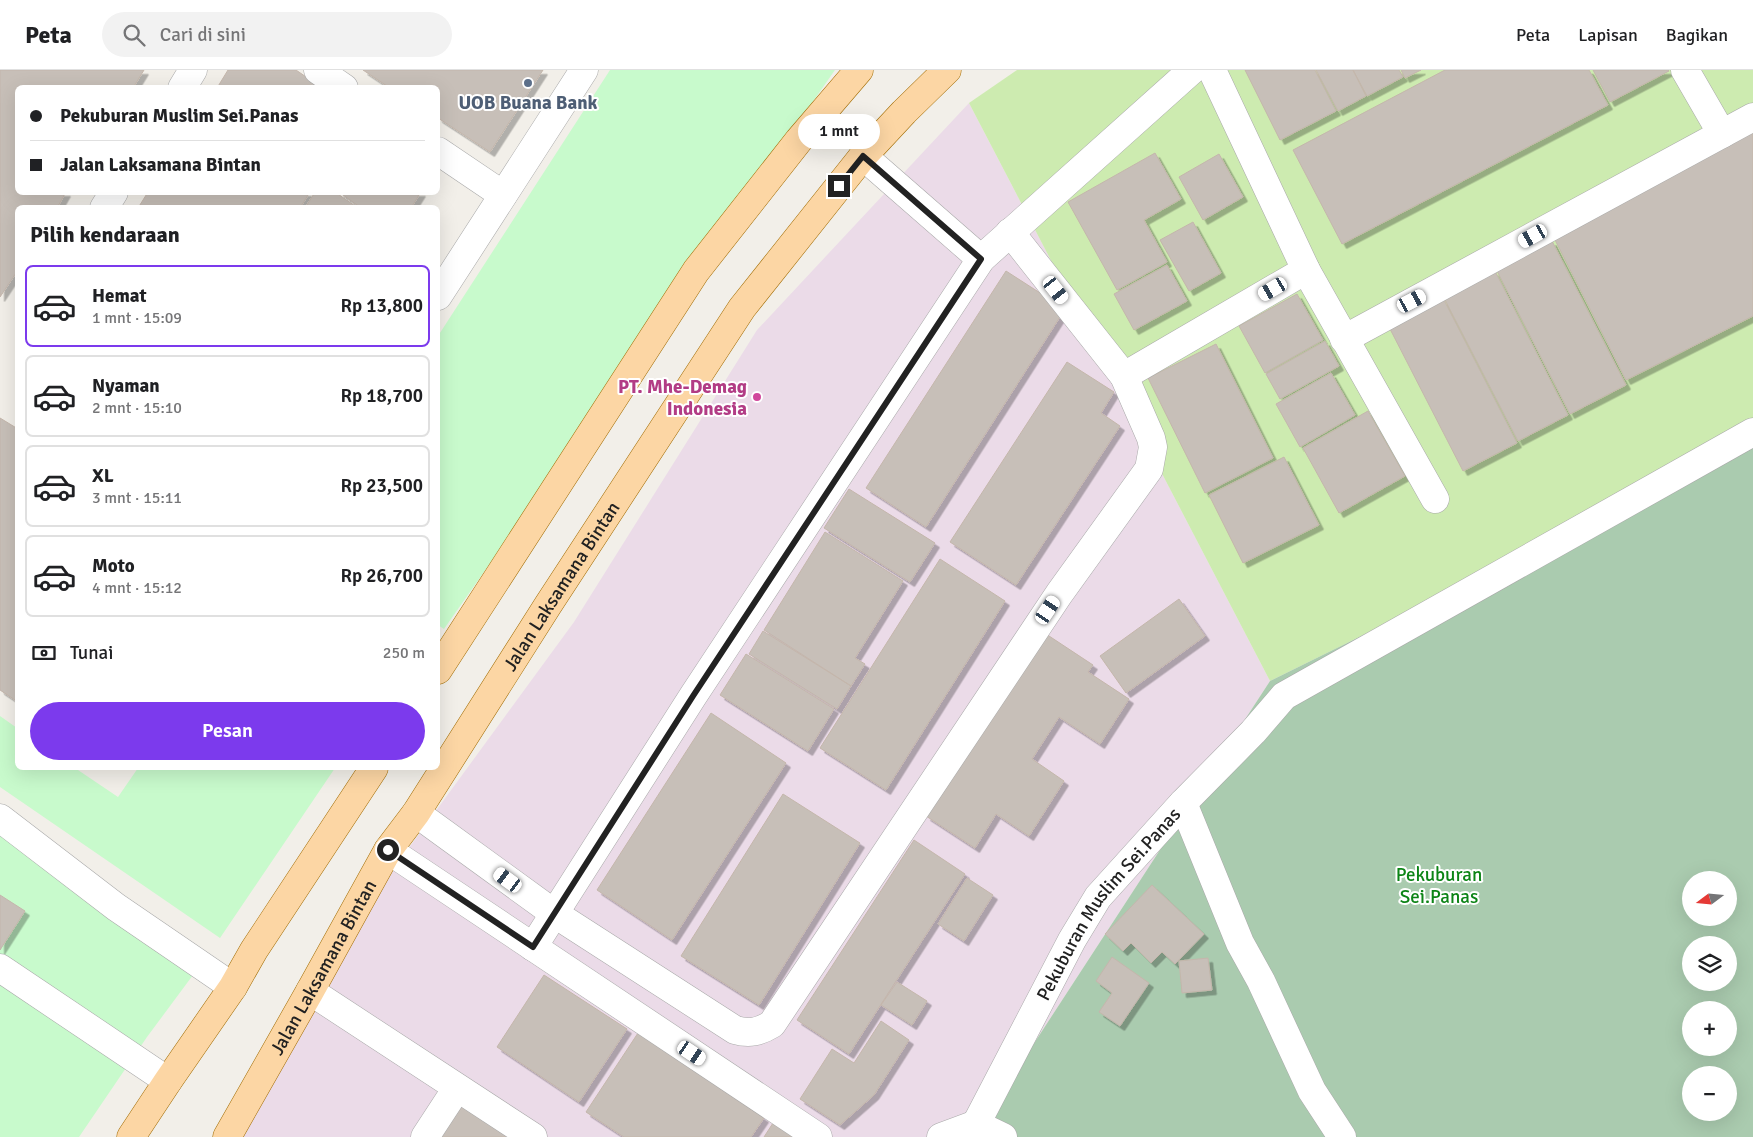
<!DOCTYPE html>
<html lang="id">
<head>
<meta charset="utf-8">
<style>
  :root { --surface:#fff; --page:#f2f2f2; --text:#202124; --muted:#757577; --line:#e0e0e0; --accent:#7c3aed }
  body { margin:0; font-family:Signika,sans-serif; background:var(--page); color:var(--text); height:100vh; display:flex; flex-direction:column; font-size:19px; white-space:nowrap }
  * { box-sizing:border-box; margin:0 }
  p { font-size:16px; color:var(--muted) }
  .icon { flex:none; width:28px; height:28px; fill:none; stroke:currentColor; stroke-width:2; stroke-linecap:round; stroke-linejoin:round }
  .map { position:relative; flex:1; overflow:hidden }
  .details { position:absolute; left:15px; top:135px; width:425px; height:565px; display:flex; flex-direction:column; background:var(--surface); border-radius:8px; box-shadow:0 5px 20px #0002 }
  .details>* { flex:none }
  .banner { position:absolute; left:15px; top:15px; width:425px; height:110px; border-radius:8px; box-shadow:0 5px 20px #0002; display:grid; align-content:center; height:110px; padding:0 15px; background:var(--surface) }
  .needle { width:32px; rotate:254deg }
  .controls { position:absolute; left:1682px; top:801px; display:grid; gap:10px }
  .controls a { display:grid; place-items:center; width:55px; height:55px; border-radius:50%; background:var(--surface); box-shadow:0 5px 20px #0002; font-size:25px }
  .end { position:absolute; width:22px; height:22px; margin:-11px; border:6px solid #222; background:#fff; box-shadow:0 0 0 2px #fff }
  .from { border-radius:50% }
  .bubble { position:absolute; height:35px; border-radius:18px; background:var(--surface); box-shadow:0 5px 20px #0002; font-size:16px; font-weight:600; line-height:35px; text-align:center }
  .car { position:absolute; width:15px; height:30px; margin:-15px -8px; border-radius:6px; box-shadow:0 0 4px 1px #0007; background:linear-gradient(#fff 24%,#345 0 40%,#fff 0 76%,#345 0 86%,#fff 0) }
  .banner b { display:flex; align-items:center; gap:18px; height:48px; font-size:19px }
  .banner b+b { border-top:1px solid var(--line) }
  .banner i { width:12px; height:12px; background:var(--text) }
  ul { padding:0; list-style:none }
  li { display:flex; align-items:center; gap:15px; height:82px; margin:0 10px 8px; padding:0 5px; border:2px solid var(--line); border-radius:8px }
  li div { flex:1 }
  li b { display:block; font-size:19px }
  li em { font-style:normal; font-weight:600 }
  li.current { border-color:var(--accent) }
  li>.icon { width:45px; height:45px; stroke-width:1.5 }
  h2 { padding:0 15px; font-size:22px; line-height:60px }
  .pay { display:flex; align-items:center; gap:12px; height:55px; padding:0 15px; font-size:19px }
  .pay p { margin-inline-start:auto }
  .cta { display:flex; gap:10px; margin-top:auto; padding:10px 15px }
  .cta a { flex:1; height:58px; border-radius:30px; background:var(--accent); color:#fff; font-size:20px; font-weight:600; line-height:58px; text-align:center }
  header { display:flex; align-items:center; gap:30px; box-sizing:border-box; height:70px; padding:0 25px; background:var(--surface); border-bottom:1px solid var(--line) }
  header strong { font-size:24px }
  nav { display:flex; gap:28px; margin-inline-start:auto; font-size:18px }
  .search { width:350px; height:45px; background:var(--page); display:flex; align-items:center; gap:12px; box-sizing:border-box; padding:0 18px; border-radius:28px; color:var(--muted); font-size:19px }
  .map>svg:first-child { display:block }
  .industrial { fill:#ebdbe8 }
  .grass { fill:#cdebb0 }
  .cemetery { fill:#aacbaf; fill-rule:evenodd }
  .park { fill:#c8facc }
  .building { fill:#c7bfb8; stroke:#c4b6ab; filter:url(#shadow) }
  .lines { fill:none; stroke-linecap:round; stroke-linejoin:round }
  .minor-casing { stroke:#a9a9a9; stroke-width:29 }
  .major-casing { stroke:#a06b00; stroke-width:29 }
  .minor { stroke:#fff; stroke-width:28 }
  .major { stroke:#fcd6a4; stroke-width:28 }
  .route { stroke:#222; stroke-width:6 }
  .service-dot { fill:#5c6f8a; stroke:#fff; stroke-width:2 }
  .hotel-dot { fill:#d1479c; stroke:#fff; stroke-width:2 }
  .labels { text-anchor:middle; stroke-width:4; stroke-linejoin:round; paint-order:stroke }
  .service-label { font-size:19px; font-weight:bold; fill:#4e5e75; stroke:#fff }
  .hotel-label { font-size:19px; font-weight:bold; fill:#b23c85; stroke:#fff; text-anchor:end }
  .street-label { font-size:19px; fill:#222; stroke:#fff }
  .park-label { font-size:19px; fill:#0c8416; stroke:#fff }
</style>
</head>
<body>
<header>
<strong>Peta</strong>
<div class="search"><svg class="icon" aria-label="search" viewBox="0 0 24 24"><circle cx="10" cy="10" r="6"/><path d="M15 15l6 6"/></svg>Cari di sini</div>
<nav><a>Peta</a><a>Lapisan</a><a>Bagikan</a></nav>
</header>
<div class="map">
<svg width="1753" height="1067" viewBox="0 0 1753 1067">
  <defs>
    <filter id="shadow"><feDropShadow dx="4.5" dy="4.5" stdDeviation="0" flood-color="#0004"/></filter>
  </defs>
  <rect width="100%" height="100%" fill="#f2efe9"/>
  <path class="industrial" d="M969,33L1270,611L973,1067H223L400,790L574,552L757,260Z"/>
  <path class="grass" d="M1017,0H1753V373L1270,611L969,33Z"/>
  <path class="cemetery" d="M1753,373V1067H973L1270,611ZM1691,810H1729V848H1691ZM1691,875H1729V912H1691ZM1691,940H1729V978H1691ZM1691,1005H1729V1042H1691Z"/>
  <path class="park" d="M610,0H835L444,559L438,555V266Z
    M0,646L17,658L18,698H75L118,727L138,698H335L220,868L0,717Z
    M0,762L193,905L147,967L79,1067H0Z"/>
  <path class="building" d="M0,0H144L133,18H18V122H66L57,138H18V200L0,227Z
    M228,0H296L322,18H217Z
    M363,0H543L490,82L438,48V18H390Z
    M1245,0H1315L1336,41L1280,70Z
    M1316,0H1353L1366,26L1338,41Z
    M1353,0H1399L1403,7L1367,26Z
    M1401,0H1421L1405,8Z
    M1445,0H1589L1608,35L1342,174L1293,80Z
    M1593,0H1668L1669,1L1610,32Z
    M1753,62V246L1626,310L1552,164Z
    M1155,83L1181,129L1144,150L1167,192L1117,220L1068,132Z
    M1219,84L1243,127L1203,150L1179,107Z
    M148,122H310L300,138H138Z
    M315,122H335L358,138H305Z
    M339,122H421L411,138H361Z
    M1193,152L1221,203L1189,221L1160,170Z
    M1552,171L1626,315L1570,344L1496,199Z
    M1167,195L1187,231L1134,260L1114,224Z
    M1006,201L1065,239L926,457L866,418Z
    M1495,201L1568,345L1518,371L1444,228Z
    M1297,224L1323,270L1265,303L1239,256Z
    M1444,230L1517,373L1463,401L1389,257Z
    M1325,271L1339,296L1280,329L1266,304Z
    M1216,274L1273,388L1205,423L1148,308Z
    M1067,292L1114,322L1101,343L1120,356L1016,515L950,472Z
    M1331,303L1355,345L1300,377L1276,334Z
    M1368,341L1405,406L1339,443L1303,378Z
    M0,348L18,359V632L0,620Z
    M1284,387L1319,455L1243,493L1209,425Z
    M849,419L935,473L910,512L824,458Z
    M825,462L903,511L855,588L865,594L851,616L764,560Z
    M940,489L1005,531L886,720L820,678Z
    M1179,529L1205,566L1126,623L1100,586Z
    M763,561L851,616L837,639L749,584Z
    M1043,562L1093,595L1088,602L1129,629L1100,674L1059,647L1032,689L1064,711L1029,766L996,744L975,778L926,746Z
    M746,584L834,639L808,681L720,625Z
    M711,643L786,693L672,870L597,820Z
    M783,724L860,773L759,935L681,886Z
    M914,770L965,804L849,984L797,950Z
    M967,808L993,825L964,871L938,854Z
    M1152,815L1204,864L1175,894L1162,882L1151,893L1131,873L1123,881L1105,864Z
    M0,825L25,841L0,880Z
    M1112,887L1149,913L1120,956L1099,942L1112,923L1096,911Z
    M1208,888L1212,920L1182,923L1179,891Z
    M544,905L627,959L579,1032L497,977Z
    M897,912L927,931L912,955L881,935Z
    M881,951L909,970L874,1025L840,1055L800,1029L832,979L854,993Z
    M638,963L764,1048L751,1067H624L586,1042Z
    M463,1031L517,1067H439Z
    M773,1053L794,1067H764Z"/>
  <g class="lines">
    <defs>
      <g id="minor">
        <path d="M318,0L344,18"/>
        <path d="M1212,0L1306,200L1435,429"/>
        <path d="M1685,0L1722,64"/>
        <path d="M182,18L193,0"/>
        <path d="M438,81L503,125"/>
        <path d="M863,86L981,189"/>
        <path d="M104,138L114,122"/>
        <path d="M438,226L584,0"/>
        <path d="M1344,269L1753,47"/>
        <path d="M1124,306L1306,200"/>
        <path d="M1183,733L1253,662L1284,626L1753,362"/>
        <path d="M416,743L555,844L735,960C749,964 759,962 772,954L1059,524L1149,399L1153,377L1151,368L1124,306L1010,162"/>
        <path d="M0,748L116,837L233,917"/>
        <path d="M388,780L818,1067"/>
        <path d="M533,877L693,626L981,189L1192,0"/>
        <path d="M0,898L168,1011"/>
        <path d="M310,921L533,1067"/>
        <path id="s1" d="M976,1054L1072,870L1098,827L1183,733L1240,873L1261,911L1312,1021L1342,1067"/>
        <path d="M425,1067L457,1018"/>
        <path d="M941,1067L976,1054L1003,1067"/>
      </g>
      <g id="major">
        <path d="M438,600L696,201L799,70L859,0"/>
        <path d="M131,1067L168,1011L233,917L254,880L374,698"/>
        <path id="s2" d="M227,1067L310,921L388,780L416,743L548,535L742,238L863,86L904,42L947,0"/>
      </g>
    </defs>
    <use href="#minor" class="minor-casing"/>
    <use href="#major" class="major-casing"/>
    <use href="#minor" class="minor"/>
    <use href="#major" class="major"/>
  </g>
  <g class="lines">
    <path class="route" d="M388,780L533,877L693,626L981,189L863,86L839,116"/>
  </g>
  <circle class="service-dot" cx="528" cy="13" r="5"/>
  <circle class="hotel-dot" cx="757" cy="327" r="5"/>
  <g class="labels">
    <g class="service-label">
      <text x="528" y="39">UOB Buana Bank</text>
    </g>
    <g class="hotel-label">
      <text x="747" y="323">PT. Mhe-Demag<tspan x="747" dy="22">Indonesia</tspan></text>
    </g>
    <g class="street-label">
      <text dy="7" stroke="none"><textPath href="#s2" startOffset="645">Jalan Laksamana Bintan</textPath></text>
      <text dy="7" stroke="none"><textPath href="#s1" startOffset="258">Pekuburan Muslim Sei.Panas</textPath></text>
      <text dy="7" stroke="none"><textPath href="#s2" startOffset="195">Jalan Laksamana Bintan</textPath></text>
    </g>
    <g class="park-label">
      <text x="1439" y="811">Pekuburan<tspan x="1439" dy="22">Sei.Panas</tspan></text>
    </g>
  </g>
</svg>
<div class="controls">
<a><svg class="needle" viewBox="-14 -14 28 28"><path d="M0-13l5 13h-10z" fill="#e53935"/><path d="M0 13l5-13h-10z" fill="#757577"/></svg></a>
<a><svg class="icon" aria-label="layers" viewBox="0 0 24 24"><path d="M12 4l9 5-9 5-9-5zM3 14l9 5 9-5"/></svg></a>
<a>+</a>
<a>−</a>
</div>
<i class="end from" style="left:388px;top:780px"></i>
<i class="end" style="left:839px;top:116px"></i>
<div class="bubble" style="left:798px;top:44px;width:82px">1 mnt</div>
<i class="car" style="left:1533px;top:166px;rotate:241deg"></i>
<i class="car" style="left:1273px;top:219px;rotate:240deg"></i>
<i class="car" style="left:1056px;top:220px;rotate:142deg"></i>
<i class="car" style="left:1412px;top:231px;rotate:62deg"></i>
<i class="car" style="left:1048px;top:540px;rotate:34deg"></i>
<i class="car" style="left:508px;top:810px;rotate:306deg"></i>
<i class="car" style="left:692px;top:983px;rotate:124deg"></i>
<div class="banner">
<b><i class="from"></i>Pekuburan Muslim Sei.Panas</b>
<b><i></i>Jalan Laksamana Bintan</b>
</div>
<section class="details">
<h2>Pilih kendaraan</h2>
<ul>
<li class="current"><svg class="icon" aria-label="car" viewBox="0 0 24 24"><path d="M5 17H2v-5l4-1 3-4h7l3 4 3 1v5h-3M9 17h6M6 11h13"/><circle cx="7" cy="17" r="2"/><circle cx="17" cy="17" r="2"/></svg><div><b>Hemat</b><p>1 mnt · 15:09</p></div><em>Rp 13,800</em></li>
<li><svg class="icon" aria-label="car" viewBox="0 0 24 24"><path d="M5 17H2v-5l4-1 3-4h7l3 4 3 1v5h-3M9 17h6M6 11h13"/><circle cx="7" cy="17" r="2"/><circle cx="17" cy="17" r="2"/></svg><div><b>Nyaman</b><p>2 mnt · 15:10</p></div><em>Rp 18,700</em></li>
<li><svg class="icon" aria-label="car" viewBox="0 0 24 24"><path d="M5 17H2v-5l4-1 3-4h7l3 4 3 1v5h-3M9 17h6M6 11h13"/><circle cx="7" cy="17" r="2"/><circle cx="17" cy="17" r="2"/></svg><div><b>XL</b><p>3 mnt · 15:11</p></div><em>Rp 23,500</em></li>
<li><svg class="icon" aria-label="car" viewBox="0 0 24 24"><path d="M5 17H2v-5l4-1 3-4h7l3 4 3 1v5h-3M9 17h6M6 11h13"/><circle cx="7" cy="17" r="2"/><circle cx="17" cy="17" r="2"/></svg><div><b>Moto</b><p>4 mnt · 15:12</p></div><em>Rp 26,700</em></li>
</ul>
<div class="pay"><svg class="icon" aria-label="cash" viewBox="0 0 24 24"><path d="M3 7h18v10H3z"/><circle cx="12" cy="12" r="2"/></svg>Tunai<p>250 m</p></div>
<div class="cta"><a>Pesan</a></div>
</section>
</div>
</body>
</html>
